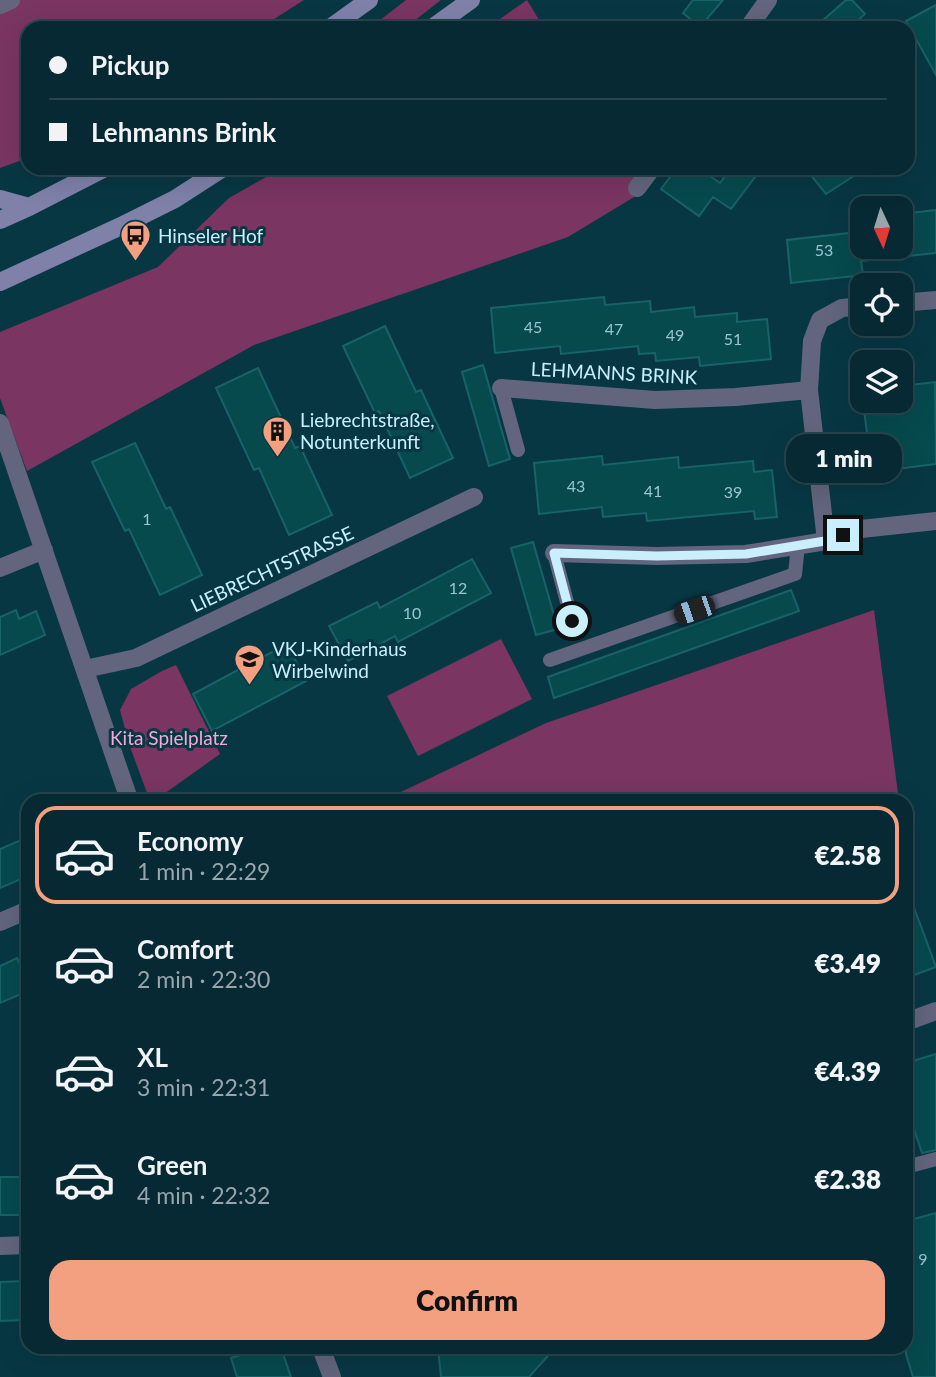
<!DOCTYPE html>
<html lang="en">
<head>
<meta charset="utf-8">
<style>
  :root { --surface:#062933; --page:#14353f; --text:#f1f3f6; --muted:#98a6ac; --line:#27454e; --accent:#f2a080 }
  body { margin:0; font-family:Lato,sans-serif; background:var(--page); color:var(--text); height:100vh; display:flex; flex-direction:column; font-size:26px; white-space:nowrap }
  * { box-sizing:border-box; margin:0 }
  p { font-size:23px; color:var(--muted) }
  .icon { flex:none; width:38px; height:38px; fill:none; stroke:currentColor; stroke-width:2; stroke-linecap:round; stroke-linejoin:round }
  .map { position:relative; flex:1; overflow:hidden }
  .drawer { position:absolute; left:21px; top:794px; width:892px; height:560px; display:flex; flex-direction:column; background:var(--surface); border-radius:21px; box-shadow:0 7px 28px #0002,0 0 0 2px var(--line) }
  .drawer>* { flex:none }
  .top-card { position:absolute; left:21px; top:21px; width:894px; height:154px; border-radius:21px; box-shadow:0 7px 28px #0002,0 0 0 2px var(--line); display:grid; align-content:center; height:154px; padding:0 28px; background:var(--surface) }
  .needle { width:46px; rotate:176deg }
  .controls { position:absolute; left:850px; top:196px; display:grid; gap:14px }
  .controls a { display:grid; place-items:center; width:63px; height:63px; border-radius:14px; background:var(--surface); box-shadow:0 7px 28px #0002,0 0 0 2px var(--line); font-size:35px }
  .end { position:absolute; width:32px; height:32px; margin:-16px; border:9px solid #c9effd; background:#111; box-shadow:0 0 0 4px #111 }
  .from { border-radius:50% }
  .bubble { position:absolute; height:49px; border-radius:21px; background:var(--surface); box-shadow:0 7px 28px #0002,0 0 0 2px var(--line); font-size:23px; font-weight:800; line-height:49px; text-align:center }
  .car { position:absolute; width:21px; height:42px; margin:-21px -10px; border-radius:9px; box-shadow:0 0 5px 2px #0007; background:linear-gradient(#222 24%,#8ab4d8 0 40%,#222 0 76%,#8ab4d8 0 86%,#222 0) }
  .top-card b { display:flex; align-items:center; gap:24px; height:66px; font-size:26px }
  .top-card b+b { border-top:2px solid var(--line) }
  .top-card i { width:18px; height:18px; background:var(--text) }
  ul { padding:12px 0 0; list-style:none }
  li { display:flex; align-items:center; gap:21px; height:98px; margin:0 14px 10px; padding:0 14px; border:4px solid transparent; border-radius:21px }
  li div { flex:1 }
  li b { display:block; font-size:26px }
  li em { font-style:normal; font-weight:800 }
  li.selected { border-color:var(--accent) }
  li>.icon { width:63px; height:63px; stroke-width:1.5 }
  .primary-button { display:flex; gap:14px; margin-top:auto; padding:14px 28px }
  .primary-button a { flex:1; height:80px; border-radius:21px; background:var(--accent); color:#111; font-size:28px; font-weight:800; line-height:80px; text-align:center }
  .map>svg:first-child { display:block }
  .green { fill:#7a3563 }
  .building { fill:#064a4e; stroke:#176368; stroke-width:2 }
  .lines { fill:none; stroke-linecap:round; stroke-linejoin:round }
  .service { stroke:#63657e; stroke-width:14 }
  .minor { stroke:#63657e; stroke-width:18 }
  .secondary { stroke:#7f81a9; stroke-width:18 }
  .route { stroke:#c9effd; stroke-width:9 }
  .labels { text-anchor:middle; stroke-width:6; stroke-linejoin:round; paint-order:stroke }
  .number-label { font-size:16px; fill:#98c6d1 }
  .poi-label { font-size:19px; fill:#c9effd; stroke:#083744; text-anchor:start }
  .street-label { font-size:19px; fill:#c9effd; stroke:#083744 }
  .park-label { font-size:19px; fill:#f6a8d9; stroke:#083744 }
</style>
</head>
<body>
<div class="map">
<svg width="936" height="1377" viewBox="0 0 936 1377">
  <rect width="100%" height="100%" fill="#083744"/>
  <path class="green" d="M19,0H304L260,28H28V158L0,168V9Z
    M406,0H441L405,28H370Z
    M527,0L544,28H487Z
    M282,168H629L644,191L568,237L254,345L27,471L0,398V332L158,267L229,198Z
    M874,610L899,801H382L546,723Z
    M501,639L532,699L418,756L387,696Z
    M176,665L220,754L154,801H150L129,744L120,710L131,689L162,671Z"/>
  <path class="building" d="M693,0H723L700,27L683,13Z
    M846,0H852L865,14L849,28H814Z
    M936,5V75L906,21Z
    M677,168H699L720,183L731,168H742L755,177L731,209L713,197L699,216L661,189Z
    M805,168H866L826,194Z
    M936,210V253L861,261L863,275L791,283L787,240L858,232L857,219L863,218V247H901V214Z
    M604,297L605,305L650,301L651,312L694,307L695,317L737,313V322L767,319L771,359L700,366L699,357L656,361L655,353L639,354L638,346L561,354L560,346L495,353L491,308Z
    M385,326L416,392L421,390L453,458L410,478L379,411L375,413L343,346Z
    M483,365L510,459L489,466L462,372Z
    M258,368L295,448L300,446L332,515L289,535L259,468L254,470L216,388Z
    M935,382L936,464L889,470L888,462L874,464L872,441H868L864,410H868L867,401H901V386Z
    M135,443L166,509L170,507L202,575L160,595L129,529L125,531L92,462Z
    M602,456L603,465L678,457L679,468L753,461L754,472L772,470L777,517L755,519L754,511L647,521L646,513L603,517L602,507L539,514L534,463Z
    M533,542L558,629L536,635L511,548Z
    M472,559L491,593L398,642L395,636L348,661L329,626L377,602L380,608Z
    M791,590L799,611L554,698L548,677Z
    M16,610L19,619L36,611L45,635L0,655V617Z
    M287,644L306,681L212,731L193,694Z
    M28,837V876L0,888V849Z
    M906,894H909L936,967L906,978Z
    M17,958L28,982V991L0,1003V966Z
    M936,1054V1150L922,1153L906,1105V1063Z
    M0,1177H23L24,1215H0Z
    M936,1213V1377H913L906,1354V1325L914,1323L906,1295V1270L912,1268L906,1250V1221Z
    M24,1281L25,1320L0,1321V1282Z
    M264,1348H281L291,1377H237L231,1358Z
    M438,1348H555L529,1377H441Z"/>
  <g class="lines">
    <path class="service" d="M501,388L518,450
      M554,553L572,621
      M550,660L795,574L798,545
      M906,1167L936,1159"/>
    <path class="minor" d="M0,5L11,0
      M750,28L751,24L768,0
      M637,188L652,168
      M901,303L936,300
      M501,388L655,400L736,397L809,390
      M0,423L130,802
      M826,541L809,390L812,341L820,320L842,308L863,306
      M554,553L657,556L746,554L826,541L861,529L936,521
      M0,568L44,550
      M85,669L136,658L474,497
      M0,922L28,910
      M906,1022L936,1011
      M0,1246L28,1245
      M321,1348L332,1377"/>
    <path class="secondary" d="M330,28L369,0
      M432,28L471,0
      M0,199L29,207
      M0,220L29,207L105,168
      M0,282L121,226L175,199L223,168"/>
  </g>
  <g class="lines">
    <path class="route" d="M572,621L554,553L657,556L746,554L825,541L843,535"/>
  </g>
  <defs>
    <symbol id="bus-pin" viewBox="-11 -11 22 30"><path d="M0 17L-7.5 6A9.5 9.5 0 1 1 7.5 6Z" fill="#f2a080" stroke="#083744"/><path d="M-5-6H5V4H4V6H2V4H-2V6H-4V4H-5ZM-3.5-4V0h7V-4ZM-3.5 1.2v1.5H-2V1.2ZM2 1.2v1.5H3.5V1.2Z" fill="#111"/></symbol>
    <symbol id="building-pin" viewBox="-11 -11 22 30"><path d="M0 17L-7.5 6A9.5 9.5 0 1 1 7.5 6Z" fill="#f2a080" stroke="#083744"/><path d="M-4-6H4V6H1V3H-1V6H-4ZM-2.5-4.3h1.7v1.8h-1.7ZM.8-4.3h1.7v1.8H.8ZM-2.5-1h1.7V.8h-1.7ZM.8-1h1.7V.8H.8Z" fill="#111"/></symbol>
    <symbol id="school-pin" viewBox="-11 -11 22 30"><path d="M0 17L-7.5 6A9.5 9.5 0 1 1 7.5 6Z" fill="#f2a080" stroke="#083744"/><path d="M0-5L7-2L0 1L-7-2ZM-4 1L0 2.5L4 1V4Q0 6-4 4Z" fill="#111"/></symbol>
  </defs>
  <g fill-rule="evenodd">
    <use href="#bus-pin" x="118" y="218" width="35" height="47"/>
    <use href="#building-pin" x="260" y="414" width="35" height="47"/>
    <use href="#school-pin" x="232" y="642" width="35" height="47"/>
  </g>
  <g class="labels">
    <g class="number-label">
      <text x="824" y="256">53</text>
      <text x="533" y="333">45</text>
      <text x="614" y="335">47</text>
      <text x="675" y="341">49</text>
      <text x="733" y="345">51</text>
      <text x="576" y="492">43</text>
      <text x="653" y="497">41</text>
      <text x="733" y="498">39</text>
      <text x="147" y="525">1</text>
      <text x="458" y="594">12</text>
      <text x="412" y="619">10</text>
      <text x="923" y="1265">9</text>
    </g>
    <g class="poi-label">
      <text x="158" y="243">Hinseler Hof</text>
      <text x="300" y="427">Liebrechtstraße,<tspan x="300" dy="22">Notunterkunft</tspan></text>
      <text x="272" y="656">VKJ-Kinderhaus<tspan x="272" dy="22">Wirbelwind</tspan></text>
    </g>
    <g class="street-label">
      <text transform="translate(614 373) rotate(3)" y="7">LEHMANNS BRINK</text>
      <text transform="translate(272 569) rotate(-25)" y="7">LIEBRECHTSTRASSE</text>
    </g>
    <g class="park-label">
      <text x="169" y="745">Kita Spielplatz</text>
    </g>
  </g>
</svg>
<div class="controls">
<a><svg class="needle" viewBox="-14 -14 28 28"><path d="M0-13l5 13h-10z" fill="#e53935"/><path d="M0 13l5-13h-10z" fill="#98a6ac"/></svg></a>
<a><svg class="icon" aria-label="locate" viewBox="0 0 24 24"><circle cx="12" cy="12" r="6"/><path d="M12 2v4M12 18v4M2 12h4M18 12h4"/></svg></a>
<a><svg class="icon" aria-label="layers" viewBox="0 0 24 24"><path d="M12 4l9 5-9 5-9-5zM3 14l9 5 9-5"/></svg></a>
</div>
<i class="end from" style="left:572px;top:621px"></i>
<i class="end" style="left:843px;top:535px"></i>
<div class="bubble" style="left:786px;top:434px;width:116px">1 min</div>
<i class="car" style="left:694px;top:610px;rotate:251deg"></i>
<div class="top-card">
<b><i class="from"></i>Pickup</b>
<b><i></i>Lehmanns Brink</b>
</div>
<section class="drawer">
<ul>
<li class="selected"><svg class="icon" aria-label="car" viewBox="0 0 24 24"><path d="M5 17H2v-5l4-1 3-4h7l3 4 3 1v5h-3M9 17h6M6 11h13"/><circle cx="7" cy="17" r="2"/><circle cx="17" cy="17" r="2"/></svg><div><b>Economy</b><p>1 min · 22:29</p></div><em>€2.58</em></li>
<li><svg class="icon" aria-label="car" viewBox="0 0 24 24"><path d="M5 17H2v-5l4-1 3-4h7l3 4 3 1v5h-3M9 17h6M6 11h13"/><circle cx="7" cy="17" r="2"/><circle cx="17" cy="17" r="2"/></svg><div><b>Comfort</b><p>2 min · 22:30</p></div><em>€3.49</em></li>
<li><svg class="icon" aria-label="car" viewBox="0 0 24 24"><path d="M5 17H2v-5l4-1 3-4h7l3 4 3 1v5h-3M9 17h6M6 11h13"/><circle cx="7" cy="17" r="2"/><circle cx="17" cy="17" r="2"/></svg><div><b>XL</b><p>3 min · 22:31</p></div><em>€4.39</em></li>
<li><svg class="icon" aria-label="car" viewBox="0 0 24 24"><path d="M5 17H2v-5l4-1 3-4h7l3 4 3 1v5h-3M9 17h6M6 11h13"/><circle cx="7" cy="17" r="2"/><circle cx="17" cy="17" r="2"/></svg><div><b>Green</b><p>4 min · 22:32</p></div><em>€2.38</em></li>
</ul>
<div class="primary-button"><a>Confirm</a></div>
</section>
</div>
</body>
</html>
